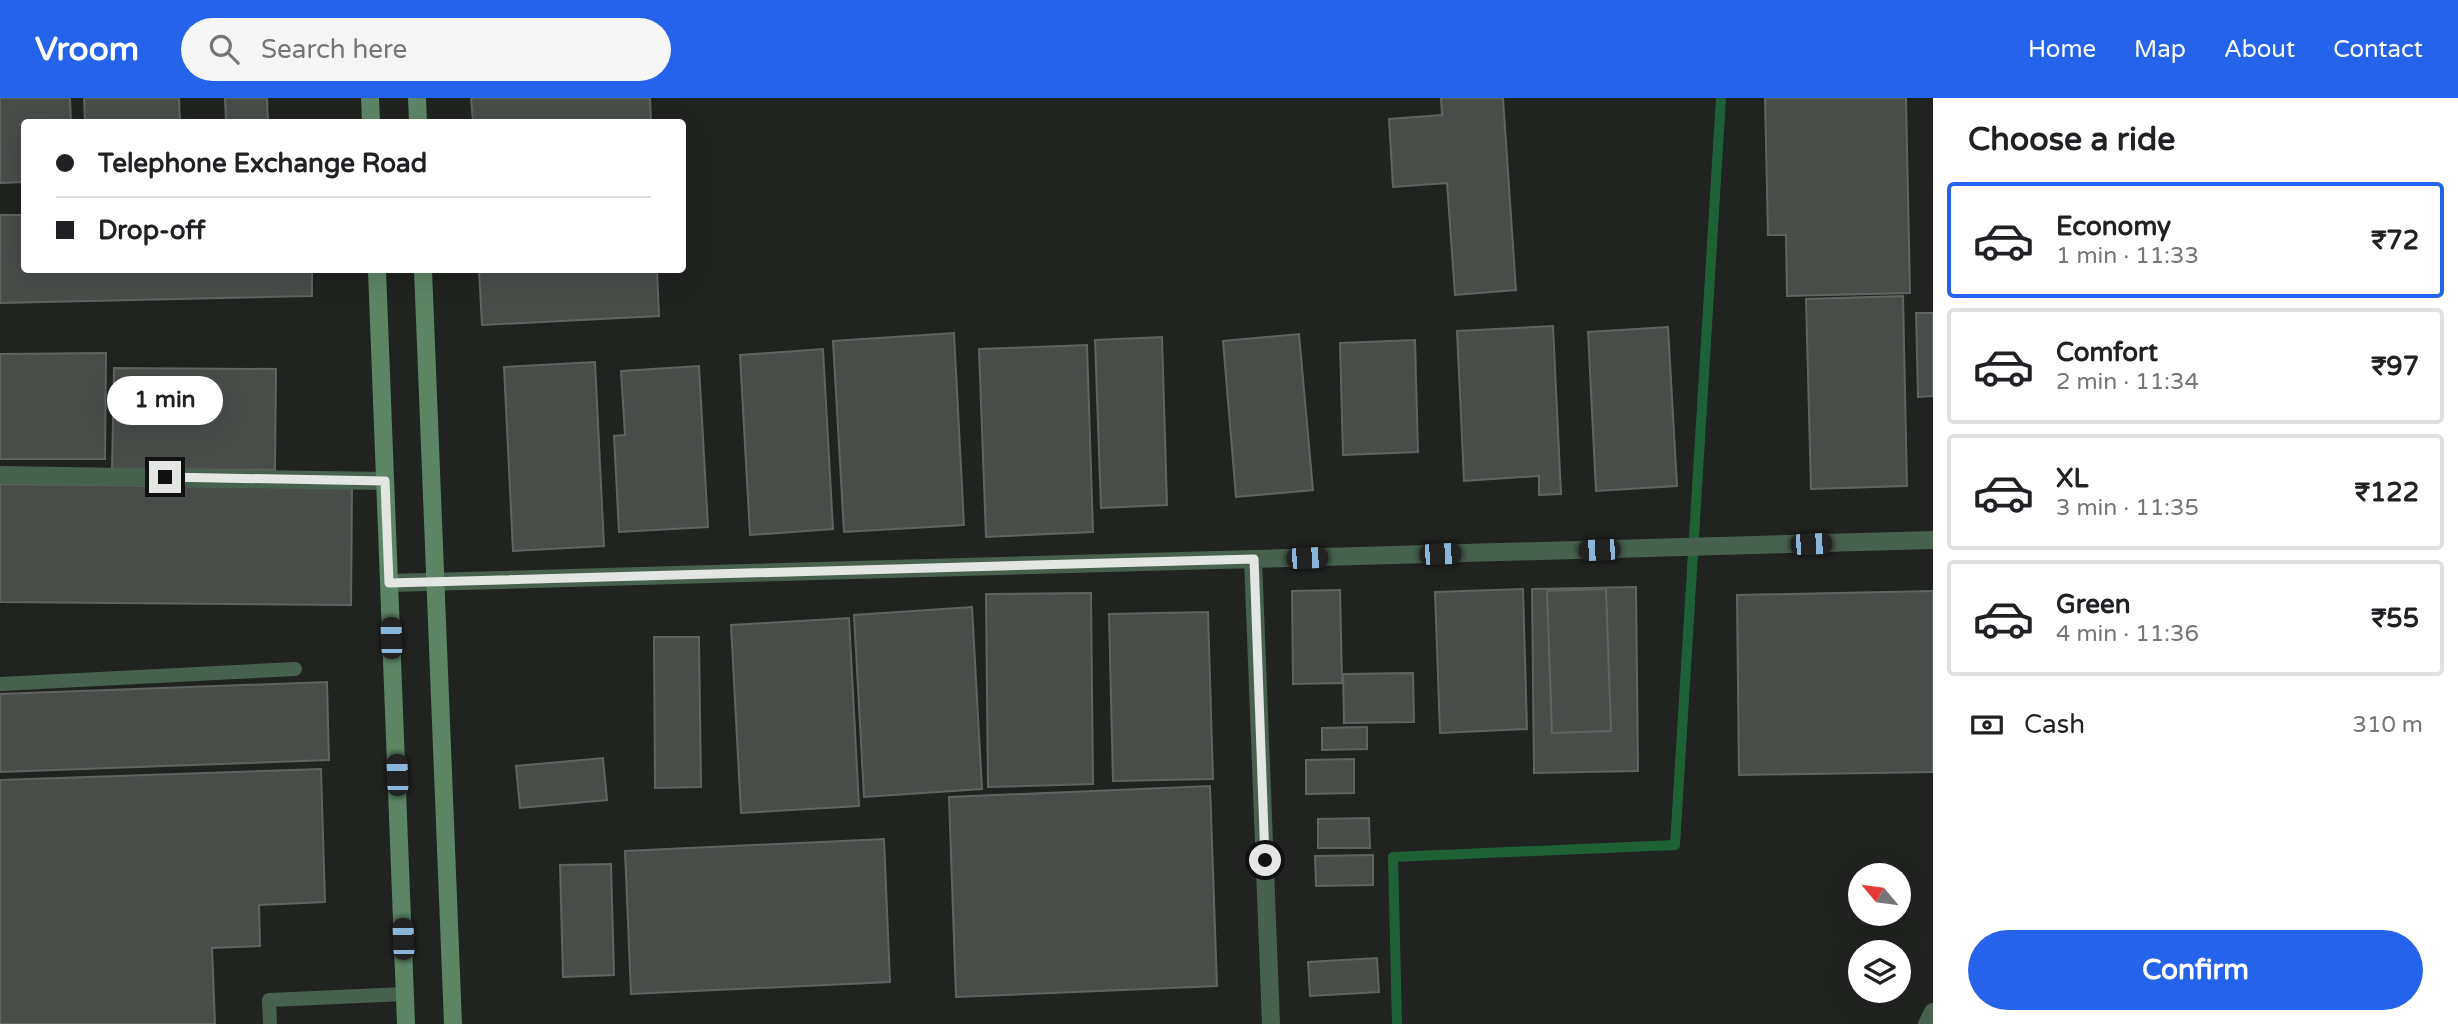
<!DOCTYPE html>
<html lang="en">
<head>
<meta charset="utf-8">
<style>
  :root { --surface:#fff; --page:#f6f6f6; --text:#202124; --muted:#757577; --line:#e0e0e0; --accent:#2563eb }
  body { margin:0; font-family:"Varela Round",sans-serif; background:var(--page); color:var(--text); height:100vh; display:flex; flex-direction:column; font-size:26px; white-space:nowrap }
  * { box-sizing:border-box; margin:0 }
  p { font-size:23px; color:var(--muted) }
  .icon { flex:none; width:38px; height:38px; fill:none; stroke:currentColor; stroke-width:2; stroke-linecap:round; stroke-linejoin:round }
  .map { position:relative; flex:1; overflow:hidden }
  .side { display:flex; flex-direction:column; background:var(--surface); width:525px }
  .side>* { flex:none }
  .guide { position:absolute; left:21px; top:21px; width:665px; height:154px; border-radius:7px; box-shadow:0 7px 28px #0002; display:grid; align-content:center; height:154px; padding:0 35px; background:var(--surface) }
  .needle { width:46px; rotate:299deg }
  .fabs { position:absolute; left:1848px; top:765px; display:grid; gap:14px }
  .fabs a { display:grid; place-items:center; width:63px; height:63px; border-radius:50%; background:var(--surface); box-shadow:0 7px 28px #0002; font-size:35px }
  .end { position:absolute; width:32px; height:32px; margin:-16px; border:9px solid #e4e6e4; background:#111; box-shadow:0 0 0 4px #111 }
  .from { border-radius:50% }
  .bubble { position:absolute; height:49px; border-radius:24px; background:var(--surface); box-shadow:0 7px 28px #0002; font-size:23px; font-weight:800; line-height:49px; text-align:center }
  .car { position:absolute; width:21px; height:42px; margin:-21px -10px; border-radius:9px; box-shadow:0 0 5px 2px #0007; background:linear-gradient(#222 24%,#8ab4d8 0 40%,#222 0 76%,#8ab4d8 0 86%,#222 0) }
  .guide b { display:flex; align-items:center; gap:24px; height:66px; font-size:26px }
  .guide b+b { border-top:2px solid var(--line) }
  .guide i { width:18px; height:18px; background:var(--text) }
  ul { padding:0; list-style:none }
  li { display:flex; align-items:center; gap:21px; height:116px; margin:0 14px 10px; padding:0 21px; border:4px solid var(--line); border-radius:7px }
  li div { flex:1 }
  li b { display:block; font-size:26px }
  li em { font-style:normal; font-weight:800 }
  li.active { border-color:var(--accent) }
  li>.icon { width:63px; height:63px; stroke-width:1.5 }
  h2 { padding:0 35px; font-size:32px; line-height:84px }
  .pay { display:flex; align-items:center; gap:18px; height:77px; padding:0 35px; font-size:26px }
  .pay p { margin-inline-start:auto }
  .primary-button { display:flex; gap:14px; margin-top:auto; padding:14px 35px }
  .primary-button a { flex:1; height:80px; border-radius:42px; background:var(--accent); color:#fff; font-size:28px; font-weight:800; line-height:80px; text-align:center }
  header { display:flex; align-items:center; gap:42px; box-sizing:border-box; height:98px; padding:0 35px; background:var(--accent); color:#fff }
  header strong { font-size:33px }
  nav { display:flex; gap:38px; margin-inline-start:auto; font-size:24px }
  .search { width:490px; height:63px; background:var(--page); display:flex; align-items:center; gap:18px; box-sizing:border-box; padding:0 24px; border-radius:38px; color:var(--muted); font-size:26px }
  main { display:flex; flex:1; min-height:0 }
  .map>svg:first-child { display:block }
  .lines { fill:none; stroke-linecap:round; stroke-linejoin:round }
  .stream { stroke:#1f6136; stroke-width:10 }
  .building { fill:#494d4a; stroke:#606460; stroke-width:2 }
  .lane { stroke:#48614e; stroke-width:14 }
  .street { stroke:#48614e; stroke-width:18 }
  .secondary { stroke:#5c8566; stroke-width:18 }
  .route { stroke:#e4e6e4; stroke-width:9 }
</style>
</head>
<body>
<header>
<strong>Vroom</strong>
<div class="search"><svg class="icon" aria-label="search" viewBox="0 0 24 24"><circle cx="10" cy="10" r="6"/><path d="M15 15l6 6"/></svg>Search here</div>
<nav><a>Home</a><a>Map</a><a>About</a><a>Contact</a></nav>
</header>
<main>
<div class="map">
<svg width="1933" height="926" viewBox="0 0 1933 926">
  <rect width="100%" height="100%" fill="#202320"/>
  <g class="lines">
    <path class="stream" d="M1397,926L1393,759L1675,747L1721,0"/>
  </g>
  <path class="building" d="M0,0H70L71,24H24V84L0,85Z
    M84,0H179L180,24H85Z
    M225,0H267L268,24H226Z
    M471,0H650L651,24H473Z
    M1441,0H1503L1516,192L1455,197L1447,85L1393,89L1389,21L1442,17Z
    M1765,0H1906L1910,195L1787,198L1786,137H1768Z
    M0,117H24V172H312V198L0,205Z
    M479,172H657L659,218L482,227Z
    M1903,198L1907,388L1811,391L1806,201Z
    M1916,215H1933V298L1918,299Z
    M1553,228L1561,396L1539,397V378L1464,383L1457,233Z
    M1668,229L1677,388L1596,393L1588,234Z
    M954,235L964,427L844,434L833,243Z
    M1299,236L1313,392L1236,399L1223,243Z
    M1162,239L1167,407L1101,410L1095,242Z
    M1415,242L1418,354L1343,357L1340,245Z
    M1087,247L1093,434L986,439L979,251Z
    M823,251L833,431L750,437L740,257Z
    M106,255L105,361H0V256Z
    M595,264L604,448L513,453L504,269Z
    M699,268L708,429L619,434L614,338L625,337L621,273Z
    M114,270L276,271L275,372L112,371Z
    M0,386L352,390L351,507L0,504Z
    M1636,489L1638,673L1534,675L1532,491Z
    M1523,491L1527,631L1440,635L1435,494Z
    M1606,491L1611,633L1552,635L1547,493Z
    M1340,492L1342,585L1293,586L1292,493Z
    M1933,493V674L1739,677L1737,497Z
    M1091,495L1093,686L988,689L986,496Z
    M972,509L982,691L864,699L854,517Z
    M1208,514L1213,681L1113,683L1109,516Z
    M849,520L859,708L741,715L731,527Z
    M654,539H699L701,689L655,690Z
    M1413,575L1414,624L1344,625L1343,576Z
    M327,584L329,662L0,674V596Z
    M1367,629V651L1322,652V630Z
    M603,660L607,702L520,710L516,668Z
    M1354,661V695L1306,696V662Z
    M321,671L325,804L259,807L260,848L212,850L215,926H0V682Z
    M1210,688L1217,888L956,899L949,699Z
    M1369,720L1370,750H1318V721Z
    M884,741L890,884L631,896L625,753Z
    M1373,757V787L1316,788L1315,758Z
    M611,766L614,877L563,879L560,767Z
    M1377,860L1379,894L1310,898L1308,864Z"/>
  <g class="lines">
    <path class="lane" d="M0,586L295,571
      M270,926L269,902L405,896"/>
    <path class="street" d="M0,377L385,383
      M1253,461L1271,926
      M389,485L1933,442
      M1927,926L1933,914"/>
    <path class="secondary" d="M370,0L371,24
      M417,0L418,24
      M377,172L406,926
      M423,172L453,926"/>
  </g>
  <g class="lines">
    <path class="route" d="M165,379L385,383L389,485L1254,461L1265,762"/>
  </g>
</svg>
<div class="fabs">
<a><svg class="needle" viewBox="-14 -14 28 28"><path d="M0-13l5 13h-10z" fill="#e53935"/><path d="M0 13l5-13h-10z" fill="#757577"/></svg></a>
<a><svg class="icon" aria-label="layers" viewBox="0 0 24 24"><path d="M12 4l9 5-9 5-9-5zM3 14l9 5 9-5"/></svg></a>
</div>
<i class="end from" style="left:1265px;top:762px"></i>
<i class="end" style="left:165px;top:379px"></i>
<div class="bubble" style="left:107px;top:278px;width:116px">1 min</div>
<i class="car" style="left:1811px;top:446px;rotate:88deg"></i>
<i class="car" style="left:1599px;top:452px;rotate:268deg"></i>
<i class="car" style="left:1440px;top:456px;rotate:88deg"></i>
<i class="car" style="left:1307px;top:460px;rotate:88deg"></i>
<i class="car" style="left:391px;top:540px;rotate:358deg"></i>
<i class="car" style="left:397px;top:677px;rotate:358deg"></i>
<i class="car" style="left:403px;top:841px;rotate:358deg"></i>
<div class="guide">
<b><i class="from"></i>Telephone Exchange Road</b>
<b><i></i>Drop-off</b>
</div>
</div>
<section class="side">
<h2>Choose a ride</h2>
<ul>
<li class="active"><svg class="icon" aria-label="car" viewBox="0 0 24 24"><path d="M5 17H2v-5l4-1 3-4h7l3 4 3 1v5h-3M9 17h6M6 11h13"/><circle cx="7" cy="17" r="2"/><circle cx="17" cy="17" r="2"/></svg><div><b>Economy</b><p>1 min · 11:33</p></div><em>₹72</em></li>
<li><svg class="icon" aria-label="car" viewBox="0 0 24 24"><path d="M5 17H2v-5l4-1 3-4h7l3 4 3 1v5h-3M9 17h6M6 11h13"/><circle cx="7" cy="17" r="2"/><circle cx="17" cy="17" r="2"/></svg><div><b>Comfort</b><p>2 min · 11:34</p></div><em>₹97</em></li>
<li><svg class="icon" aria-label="car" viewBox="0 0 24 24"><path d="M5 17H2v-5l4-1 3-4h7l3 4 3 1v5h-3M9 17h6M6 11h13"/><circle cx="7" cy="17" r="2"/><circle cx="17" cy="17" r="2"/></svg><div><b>XL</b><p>3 min · 11:35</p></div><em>₹122</em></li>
<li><svg class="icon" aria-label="car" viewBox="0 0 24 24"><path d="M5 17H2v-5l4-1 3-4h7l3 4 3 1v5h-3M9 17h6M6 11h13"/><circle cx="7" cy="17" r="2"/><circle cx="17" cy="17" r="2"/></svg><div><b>Green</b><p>4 min · 11:36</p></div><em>₹55</em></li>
</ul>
<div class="pay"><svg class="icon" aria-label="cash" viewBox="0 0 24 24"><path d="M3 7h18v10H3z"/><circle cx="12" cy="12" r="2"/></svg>Cash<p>310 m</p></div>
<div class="primary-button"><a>Confirm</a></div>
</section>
</main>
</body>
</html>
